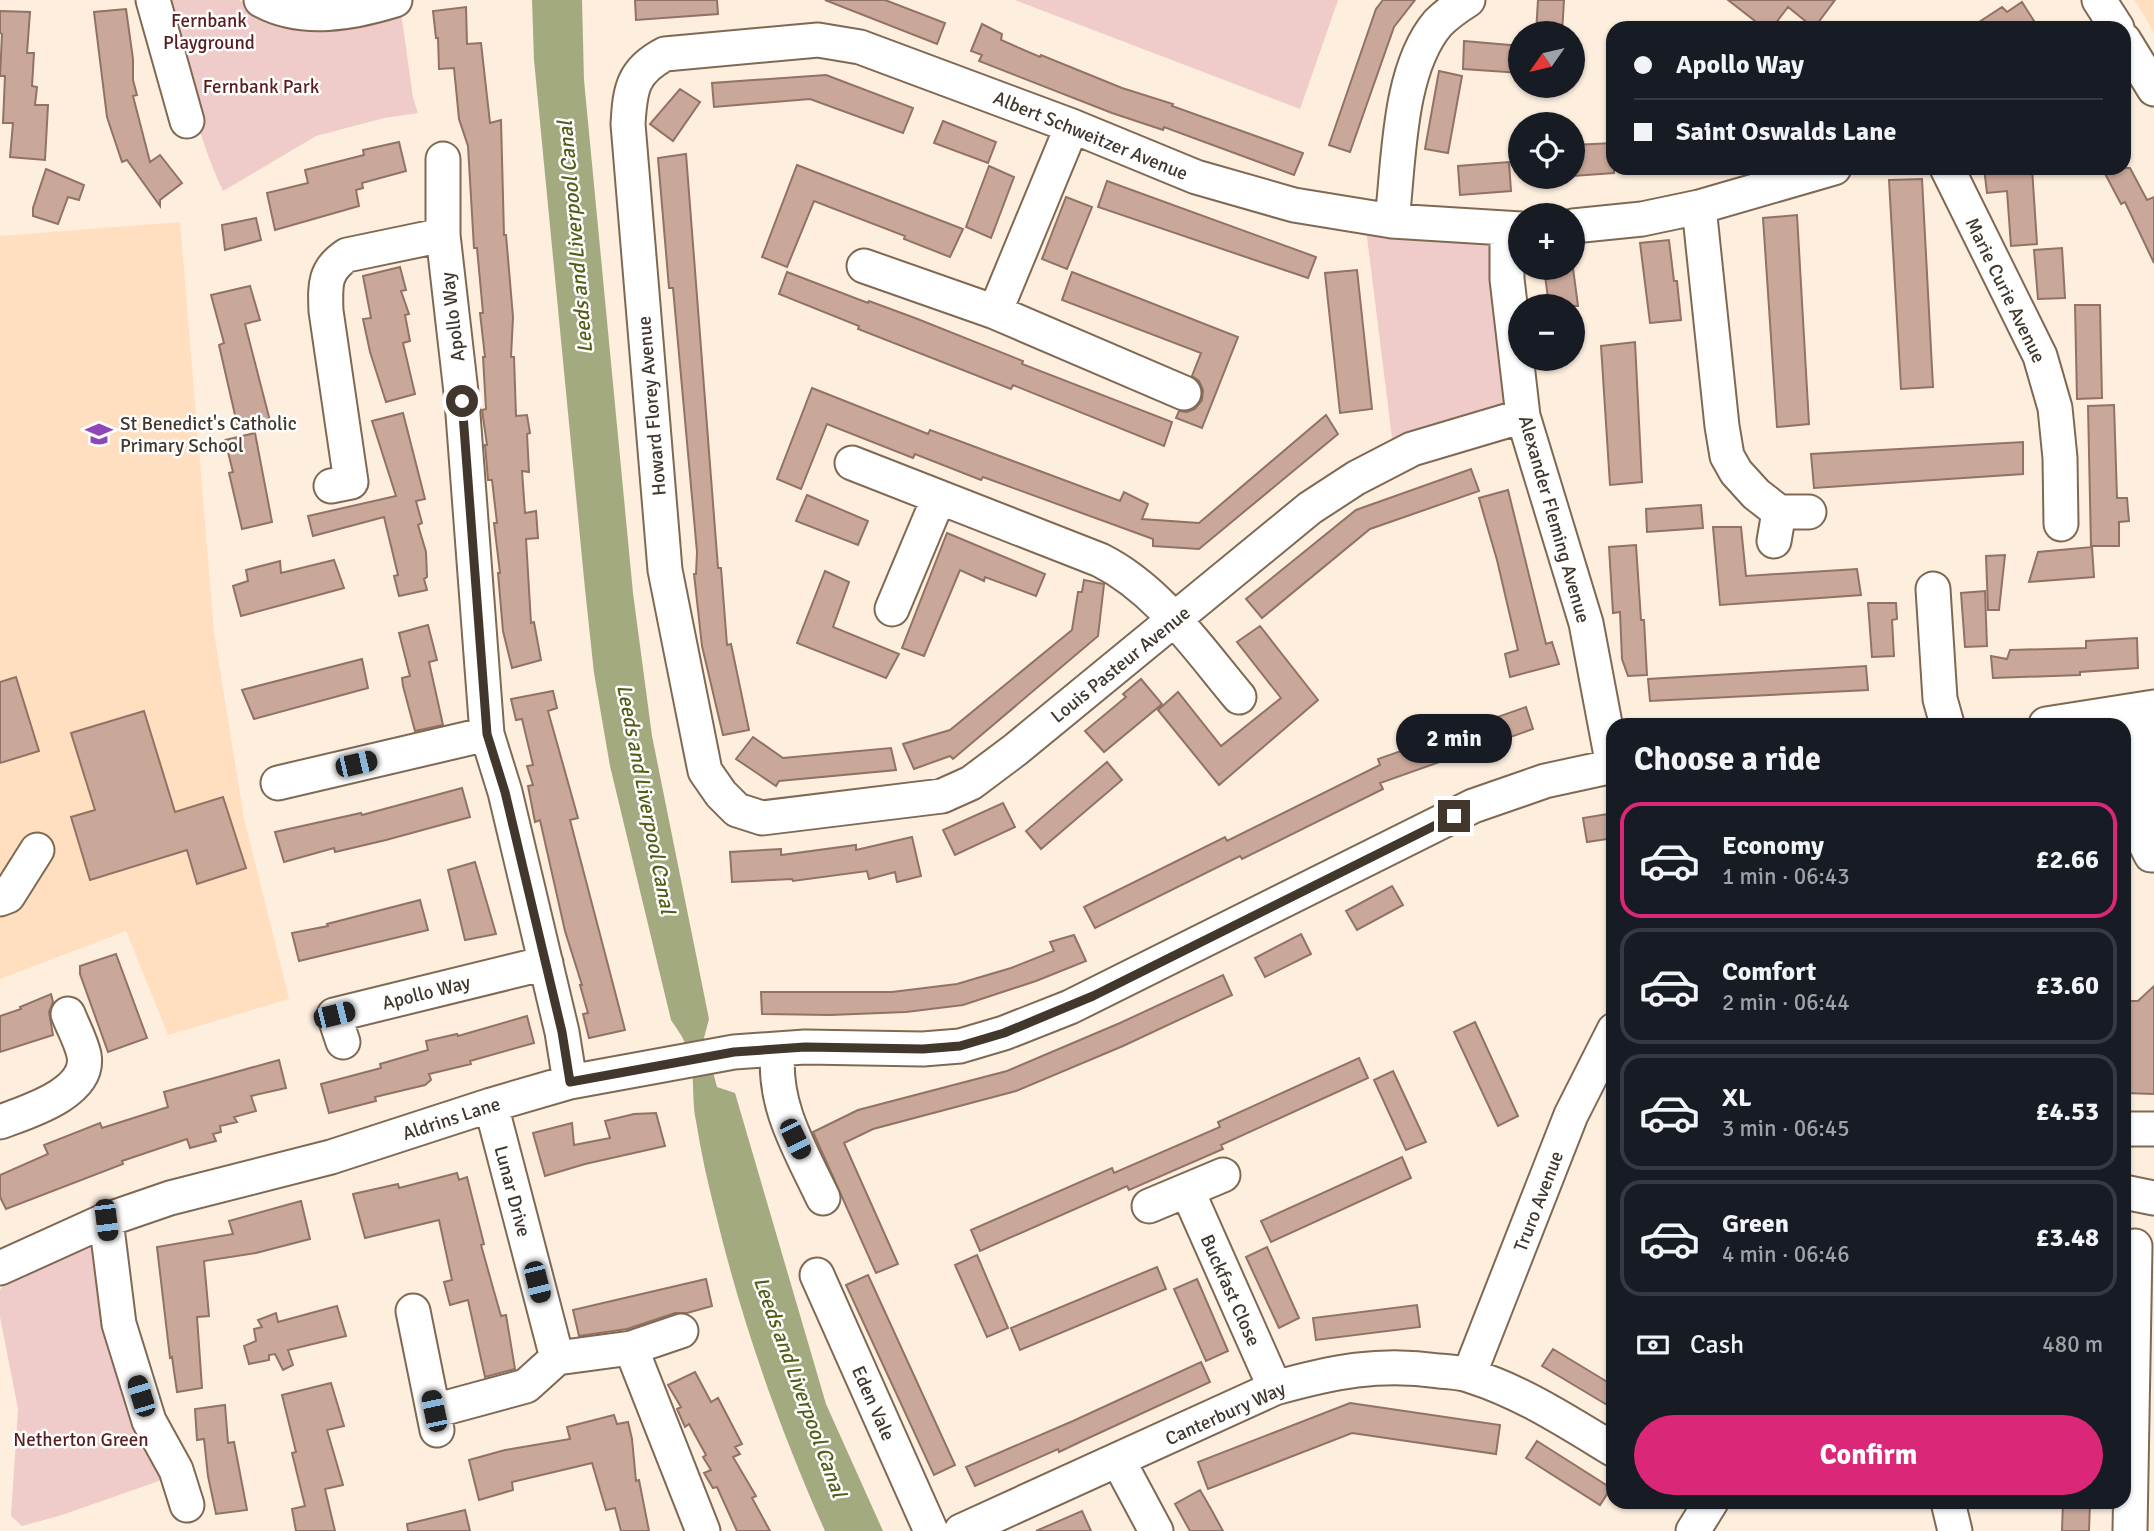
<!DOCTYPE html>
<html lang="en">
<head>
<meta charset="utf-8">
<style>
  :root { --surface:#171b24; --page:#20242c; --text:#f1f3f6; --muted:#9ea1a6; --line:#363941; --accent:#db2777 }
  body { margin:0; font-family:Signika,sans-serif; background:var(--page); color:var(--text); height:100vh; display:flex; flex-direction:column; font-size:26px; white-space:nowrap }
  * { box-sizing:border-box; margin:0 }
  p { font-size:23px; color:var(--muted) }
  .icon { flex:none; width:38px; height:38px; fill:none; stroke:currentColor; stroke-width:2; stroke-linecap:round; stroke-linejoin:round }
  .map { position:relative; flex:1; overflow:hidden }
  .panel { position:absolute; left:1606px; top:718px; width:525px; height:791px; display:flex; flex-direction:column; background:var(--surface); border-radius:21px; box-shadow:0 2px 5px #0004 }
  .panel>* { flex:none }
  .hud { position:absolute; left:1606px; top:21px; width:525px; height:154px; border-radius:21px; box-shadow:0 2px 5px #0004; display:grid; align-content:center; height:154px; padding:0 28px; background:var(--surface) }
  .needle { width:46px; rotate:236deg }
  .tools { position:absolute; left:1508px; top:21px; display:grid; gap:14px }
  .tools a { display:grid; place-items:center; width:77px; height:77px; border-radius:50%; background:var(--surface); box-shadow:0 2px 5px #0004; font-size:35px }
  .end { position:absolute; width:32px; height:32px; margin:-16px; border:9px solid #41372d; background:#fff; box-shadow:0 0 0 4px #fff }
  .from { border-radius:50% }
  .bubble { position:absolute; height:49px; border-radius:24px; background:var(--surface); box-shadow:0 2px 5px #0004; font-size:23px; font-weight:700; line-height:49px; text-align:center }
  .car { position:absolute; width:21px; height:42px; margin:-21px -10px; border-radius:9px; box-shadow:0 0 5px 2px #0007; background:linear-gradient(#222 24%,#8ab4d8 0 40%,#222 0 76%,#8ab4d8 0 86%,#222 0) }
  .hud b { display:flex; align-items:center; gap:24px; height:66px; font-size:26px }
  .hud b+b { border-top:2px solid var(--line) }
  .hud i { width:18px; height:18px; background:var(--text) }
  ul { padding:0; list-style:none }
  li { display:flex; align-items:center; gap:21px; height:116px; margin:0 14px 10px; padding:0 14px; border:4px solid var(--line); border-radius:21px }
  li div { flex:1 }
  li b { display:block; font-size:26px }
  li em { font-style:normal; font-weight:700 }
  li.on { border-color:var(--accent) }
  li>.icon { width:63px; height:63px; stroke-width:1.5 }
  h2 { padding:0 28px; font-size:32px; line-height:84px }
  .pay { display:flex; align-items:center; gap:18px; height:77px; padding:0 28px; font-size:26px }
  .pay p { margin-inline-start:auto }
  .primary-button { display:flex; gap:14px; margin-top:auto; padding:14px 28px }
  .primary-button a { flex:1; height:80px; border-radius:42px; background:var(--accent); color:#fff; font-size:28px; font-weight:700; line-height:80px; text-align:center }
  .map>svg:first-child { display:block }
  .built { fill:#ffdfbf }
  .green { fill:#efcbc9 }
  .water { fill:#a4aa7f }
  .building { fill:#caa899; stroke:#917264; stroke-width:2 }
  .lines { fill:none; stroke-linecap:round; stroke-linejoin:round }
  .minor-casing { stroke:#7f6952; stroke-width:37 }
  .minor { stroke:#fff; stroke-width:33 }
  .route { stroke:#41372d; stroke-width:9 }
  .labels { text-anchor:middle; stroke-width:5; stroke-linejoin:round; paint-order:stroke }
  .park-label { font-size:19px; fill:#5a1d1f; stroke:#fff }
  .street-label { font-size:19px; fill:#41372d; stroke:#fff }
  .poi-label { font-size:19px; fill:#41372d; stroke:#fff; text-anchor:start }
  .water-label { font-size:21px; font-style:italic; fill:#555c17; stroke:#fff }
</style>
</head>
<body>
<div class="map">
<svg width="2154" height="1531" viewBox="0 0 2154 1531">
  <rect width="100%" height="100%" fill="#fdeede"/>
  <path class="built" d="M2134,0H2154V33L2144,15Z
    M180,222L214,632L244,819L289,999L168,1035L126,931L0,979V236Z"/>
  <path class="green" d="M164,0H239L261,12H401L413,98L418,113L384,118L316,136L223,191C195,131 182,64 164,0Z
    M1015,0H1338L1300,109Z
    M1365,221L1503,233L1517,410L1394,454Z
    M97,1239L173,1476L62,1515L22,1526L11,1516L18,1409L0,1317V1290L8,1279Z"/>
  <path class="water" d="M532,0H582L584,80L633,593L652,736L709,1019L704,1038L717,1087L735,1093L826,1404L883,1531H825C780,1430 742,1323 716,1215C708,1184 701,1153 696,1121C691,1097 696,1071 687,1048C684,1038 677,1029 671,1020L610,766L594,673L585,589L534,60Z"/>
  <path class="building" d="M635,0H717L718,14L636,20Z
    M825,0H885L945,23L937,44Z
    M1383,0H1415L1394,27L1350,152L1329,145L1376,9Z
    M1538,0H1564L1562,33H1536Z
    M1728,0H1835L1814,28L1788,7L1772,28H1764Z
    M2022,2L2034,21L2023,28H1970L2002,7L2007,12Z
    M466,7L467,44L481,43L490,123L501,120L504,235H506L513,317L511,357H514L516,416L527,415L530,433L527,434L529,472L522,471L525,513L536,511L538,538L526,539L531,623L534,622L541,660L512,668L503,631L498,573H500L494,523H497L492,480H488L485,445H487L482,410L486,409L483,357H485L480,313H483L477,248H474L468,146L459,119L454,68L439,69L438,38H436L433,11Z
    M126,9L133,59V80L137,95L133,96L150,162L160,155L182,183L160,200V206L127,160L122,162L107,117L94,12Z
    M0,11L30,12L27,53H34L32,86L37,87L35,105H48L45,160L10,157L13,123H3L5,76H0L2,34L0,33Z
    M982,24L1002,34L1001,40L1040,57L1041,55L1122,88L1173,104L1172,106L1303,153L1294,175L1164,127L1163,130L1112,113L979,61L982,55L971,51Z
    M1464,41L1521,46V73L1463,69Z
    M1439,71L1462,76L1448,153L1425,149Z
    M826,75L913,108L903,133L810,99L714,107L712,83Z
    M680,89L700,102L673,141L650,124Z
    M943,121L996,142L988,163L934,143Z
    M399,142L406,171L362,183L363,188L356,190L359,206L275,230L267,193L308,183L305,170L364,155L363,150Z
    M1614,143V173L1573,176V145Z
    M686,154L718,568H721L727,645L731,644L749,730L723,735L702,646L694,574H696L697,552L673,288H669L658,158Z
    M1509,162L1511,191L1460,195L1458,166Z
    M797,165L963,229L950,257L904,239L905,236L814,201L787,267L762,257Z
    M989,166L1014,177L991,238L966,227Z
    M1984,168H2032L2037,244L2011,246L2007,191L1987,193Z
    M2102,168H2130L2147,200L2154,197V263L2125,202L2121,204Z
    M46,169L84,185L79,200L68,197L58,224L33,216V208Z
    M1922,179L1933,387L1901,389L1889,180Z
    M1107,181L1316,257L1308,278L1098,207Z
    M1066,197L1092,207L1067,269L1042,259Z
    M1797,215L1809,424L1777,427L1763,218Z
    M256,218L261,240L225,250L222,225Z
    M1669,240L1674,281H1677L1681,320L1650,323L1640,243Z
    M2062,248L2065,298L2038,299L2034,250Z
    M400,267L406,290L401,291L409,314L405,315L410,341L403,343L415,394L386,402L370,352L363,319L371,318L363,276Z
    M1544,268H1573L1578,306H1549Z
    M1357,270L1372,409L1340,413L1325,273Z
    M787,272L868,303L869,301L915,318L1023,361L1022,364L1172,422L1164,446L1013,385L1011,389L858,329L859,326L779,294Z
    M1072,272L1238,337L1202,428L1176,418L1179,411L1187,412L1195,409L1202,400L1203,390L1199,381L1192,376L1201,353L1062,300Z
    M250,286L260,320L245,324L270,421L238,428L219,345L224,343L211,295Z
    M2075,305H2100L2102,398L2077,399Z
    M1635,342L1642,482L1610,485L1601,346Z
    M812,388L928,434L930,430L1120,501L1124,492L1148,504L1142,519L1199,523L1326,415L1338,434L1199,549L1153,546V539L983,477L981,480L915,454L913,458L827,424L801,489L777,479Z
    M2114,405L2117,498H2127L2129,521L2119,522V546H2091L2088,406Z
    M403,413L425,499L416,501L422,523L418,525L426,552L427,577L424,579L427,590L399,596L394,576L398,575L384,517L313,536L308,516L396,496L372,421Z
    M255,433L272,522L242,529L229,473L233,472L225,440Z
    M2023,442V474L1814,488L1811,454Z
    M1471,469L1479,491L1370,529L1262,618L1246,599L1356,510Z
    M1508,490L1546,644L1552,642L1559,664L1510,677L1505,654L1518,650L1497,560L1479,498Z
    M807,495L868,521L858,545L796,521Z
    M1701,505L1703,528L1647,532L1646,509Z
    M1713,527H1741L1746,576L1857,569L1861,595L1720,605Z
    M947,533L1045,574L1036,596L985,577L984,581L960,570L924,656L902,648Z
    M1636,545L1641,620H1644L1647,675L1628,676L1622,659L1620,612L1613,613L1609,547Z
    M2092,547L2094,577L2029,582L2038,552Z
    M2005,555L1999,610H1988L1986,556Z
    M334,560L344,588L241,616L233,586L248,581L246,570L280,561L281,573Z
    M825,571L849,582L833,627L899,654L886,678L797,643Z
    M1084,580L1104,584L1098,636L953,759L950,756L914,769L903,744L950,730L1072,630L1078,592H1082Z
    M1985,591L1987,646L1965,647L1961,593Z
    M1868,603H1896L1897,619L1892,620L1894,656L1872,657Z
    M428,625L437,660L429,662L443,725L415,731L403,686L402,678L410,676L399,633Z
    M1260,626L1318,700L1219,785L1158,710L1178,692L1221,746L1281,698L1237,642Z
    M2137,638L2138,668L2080,672V675L1993,678L1991,656L2007,659L2010,650L2086,648V641Z
    M362,659L368,688L254,719L242,690Z
    M1866,666L1868,690L1650,701L1648,679Z
    M16,677L39,751L0,763V682Z
    M1141,679L1162,704L1104,752L1085,731L1126,697L1123,694Z
    M553,691L557,708L548,711L578,818L570,820L625,1030L589,1038L583,1014L588,1013L580,985H582L565,931L540,820L535,822L528,786L533,785L527,766L533,765L522,719L516,720L511,699Z
    M1526,707L1533,729L1380,783L1383,789L1242,859L1240,856L1095,928L1084,907L1225,837L1227,841L1380,765L1378,759Z
    M144,711L175,812L223,797L246,868L197,884L187,850L90,880L71,817L95,810L71,733Z
    M753,737L783,758L891,748L896,770L779,781L776,786L736,759Z
    M1107,762L1122,780L1041,849L1026,831Z
    M462,788L470,817L386,840L335,852L334,848L284,862L275,832L361,813L362,815Z
    M1003,803L1015,827L955,855L943,830Z
    M1614,813V838L1587,842L1583,818Z
    M912,837L921,876L897,882L895,872L869,879L867,871L793,881L792,879L732,882L730,852L781,849V855L856,845V850Z
    M475,862L496,934L465,940L448,870Z
    M1392,886L1403,905L1357,930L1346,911Z
    M420,900L428,930L299,961L292,933L328,926L327,924Z
    M1301,934L1311,954L1265,977L1255,958Z
    M1074,935L1086,961L1036,981L963,1005L906,1012L830,1015L762,1014L761,992H892L957,984L1011,968L1054,951L1050,942Z
    M116,954L147,1038L108,1052L80,974V966Z
    M1223,975L1232,995L1123,1046L1016,1091L873,1129L844,1143L898,1264L876,1273L813,1132L858,1110L1007,1071L1120,1023Z
    M2154,986V1094L2124,1093V1001H2138Z
    M51,994L53,1002L49,1012L53,1035L0,1052V1016L21,1009L20,1007Z
    M527,1016L534,1043L470,1061L471,1064L429,1074L431,1080L425,1085L375,1097L376,1101L329,1113L321,1084L381,1068L380,1064L428,1050L426,1041L457,1034L458,1036Z
    M1475,1022L1518,1116L1498,1126L1454,1032Z
    M1359,1058L1368,1078L1221,1145L1223,1149L1129,1190L1127,1186L980,1251L971,1230L1112,1168L1114,1173L1220,1127L1218,1122Z
    M279,1060L286,1088L251,1096L256,1111L234,1117L237,1122L220,1126L221,1132L213,1134L216,1141L190,1148L187,1139L122,1161L123,1164L6,1209L0,1197V1175L48,1154L44,1145L100,1123L102,1128L168,1107L164,1092Z
    M1393,1071L1426,1142L1406,1150L1374,1080Z
    M656,1113L665,1146L585,1164L545,1176L533,1133L572,1123L574,1145L610,1138L605,1121L634,1114Z
    M1402,1157L1411,1178L1271,1242L1261,1221Z
    M457,1173L459,1180L467,1177L484,1244L481,1245L495,1295L501,1316L506,1315L515,1369L485,1377L468,1300L450,1305L444,1282L452,1280L439,1220L365,1238L353,1194L398,1184L399,1188Z
    M301,1201L310,1239L256,1253L204,1261L209,1316L197,1317L202,1388L177,1392L172,1357L170,1358L157,1247L233,1234L229,1221Z
    M1267,1247L1299,1318L1279,1328L1246,1257Z
    M977,1255L1008,1328L987,1337L955,1265Z
    M1157,1267L1166,1289L1020,1350L1011,1328Z
    M868,1275L955,1465L934,1475L846,1285Z
    M706,1279L712,1306L687,1313H675L627,1329L579,1336L573,1310Z
    M1197,1279L1228,1351L1206,1361L1174,1289Z
    M1417,1305L1420,1327L1316,1340L1313,1318Z
    M337,1306L346,1336L288,1350L293,1365L283,1370L275,1354L269,1355V1360L249,1364L244,1346L256,1341L254,1329L262,1327L258,1320L276,1313L278,1322Z
    M1553,1349L1614,1386V1409L1542,1366Z
    M1201,1362L1210,1382L1082,1441L1059,1452L1058,1449L975,1486L966,1467L1073,1421Z
    M695,1372L711,1402L718,1398L742,1444L735,1447L740,1454L733,1457L756,1496L752,1498L770,1531H737L717,1487L713,1488L704,1473L711,1470L703,1457L706,1455L689,1424L685,1427L677,1409L681,1407L668,1385Z
    M331,1383L344,1426L327,1430L343,1485L325,1489L335,1531H296L292,1509L305,1506L292,1453L296,1452L282,1395Z
    M1350,1403L1500,1425L1496,1454L1352,1433L1208,1489L1198,1462Z
    M225,1405L228,1443L234,1442L247,1510L216,1514L208,1476L204,1439L197,1440L195,1409Z
    M614,1415L617,1424L628,1422L632,1439L636,1481L639,1480L649,1531H621L615,1508L606,1510L592,1463L512,1482L513,1490L479,1500L469,1460L505,1450L570,1439L567,1427Z
    M1537,1441L1611,1488L1600,1505L1526,1458Z
    M1200,1490L1211,1509L1223,1531H1190L1175,1504Z
    M2063,1502H2090L2089,1531H2062Z
    M465,1510L470,1531H408L407,1524Z
    M1082,1511L1091,1531H1036Z"/>
  <g class="lines">
    <defs>
      <path id="minor" d="M153,0L187,121
        M261,0C302,23 353,13 395,0
        M2099,0L2117,28
        M2124,40L2154,89
        M443,159V235L462,401L487,734L505,792L562,1032L570,1082
        M1947,168L2040,356L2055,408L2060,458L2061,524
        M1699,207L1722,426L1727,456L1736,472L1756,494L1779,512H1809
        M1392,221C1399,161 1398,70 1438,23C1447,14 1457,7 1468,0
        M1573,226L1642,219L1699,207L1834,168
        M1507,229V279L1523,416L1586,623L1613,766
        M1521,229L1392,221L1294,205L1196,177L1072,126L860,47L818,40L665,54C632,71 630,90 628,124L665,570L705,771L721,794L737,810L762,818L942,796L971,783L1015,750L1310,508L1356,478L1412,449L1523,416
        M864,266L995,312L1184,393
        M995,312L1072,126
        M852,463L1100,560C1158,589 1197,647 1239,697
        M331,486L351,482L326,311C325,285 324,270 347,255L443,235
        M1774,541L1779,512
        M1933,589L1940,699L1947,724
        M892,609L939,497
        M2138,710L2144,841L2151,855H2154
        M2046,724L2154,707
        M278,783L487,734
        M0,899L8,896L37,850
        M343,1042L334,1015L546,963
        M778,1049C772,1105 800,1149 823,1198
        M491,1105L557,1358
        M0,1122C27,1112 91,1093 84,1055C81,1041 73,1027 68,1014
        M2124,1129H2154
        M1188,1192L1275,1388
        M2124,1192L2154,1198
        M1149,1206L1223,1175
        M106,1220L119,1324L149,1421L176,1470L187,1505
        M0,1268L106,1220L170,1198L331,1157L491,1105L570,1082L734,1052L805,1047L923,1049L960,1046L1004,1033L1070,1007L1473,806L1545,781L1614,766
        M817,1275L931,1531
        M413,1311L437,1430
        M631,1348L703,1531
        M1469,1375L1571,1115L1614,1030
        M434,1411L526,1386L557,1358L631,1348L681,1331
        M1118,1460L1156,1531
        M1948,1502L1955,1531
        M961,1531L1275,1388C1332,1372 1380,1362 1439,1371C1449,1372 1461,1372 1471,1376C1522,1392 1568,1422 1614,1450
        M1693,1531L1711,1502
        M2130,1531L2135,1246"/>
    </defs>
    <use href="#minor" class="minor-casing"/>
    <use href="#minor" class="minor"/>
  </g>
  <g class="lines">
    <path class="route" d="M462,401L487,734L505,792L562,1032L570,1082L734,1052L805,1047L923,1049L960,1046L1004,1033L1093,996L1454,816"/>
  </g>
  <defs>
    <symbol id="school-bare" viewBox="-9 -9 18 18"><path d="M0-5L7-2L0 1L-7-2ZM-4 1L0 2.5L4 1V4Q0 6-4 4Z" fill="#8f46b9" stroke="#fff" stroke-width="2.5" paint-order="stroke"/></symbol>
  </defs>
  <g fill-rule="evenodd">
    <use href="#school-bare" x="80" y="415" width="38" height="38"/>
  </g>
  <g class="labels">
    <g class="park-label">
      <text x="209" y="27">Fernbank<tspan x="209" dy="22">Playground</tspan></text>
      <text x="261" y="93">Fernbank Park</text>
      <text x="81" y="1446">Netherton Green</text>
    </g>
    <g class="street-label">
      <text transform="translate(1091 135) rotate(22)" y="7">Albert Schweitzer Avenue</text>
      <text transform="translate(2006 290) rotate(64)" y="7">Marie Curie Avenue</text>
      <text transform="translate(452 317) rotate(-97)" y="7">Apollo Way</text>
      <text transform="translate(651 406) rotate(-95)" y="7">Howard Florey Avenue</text>
      <text transform="translate(1555 519) rotate(74)" y="7">Alexander Fleming Avenue</text>
      <text transform="translate(1120 664) rotate(-39)" y="7">Louis Pasteur Avenue</text>
      <text transform="translate(426 992) rotate(-14)" y="7">Apollo Way</text>
      <text transform="translate(451 1118) rotate(-18)" y="7">Aldrins Lane</text>
      <text transform="translate(513 1191) rotate(75)" y="7">Lunar Drive</text>
      <text transform="translate(1538 1201) rotate(-69)" y="7">Truro Avenue</text>
      <text transform="translate(1231 1290) rotate(66)" y="7">Buckfast Close</text>
      <text transform="translate(874 1403) rotate(66)" y="7">Eden Vale</text>
      <text transform="translate(1225 1413) rotate(-24)" y="7">Canterbury Way</text>
    </g>
    <g class="poi-label">
      <text x="120" y="430">St Benedict's Catholic<tspan x="120" dy="22">Primary School</tspan></text>
    </g>
    <g class="water-label">
      <text transform="translate(575 237) rotate(-95)" y="7">Leeds and Liverpool Canal</text>
      <text transform="translate(646 799) rotate(79)" y="7">Leeds and Liverpool Canal</text>
      <text transform="translate(800 1387) rotate(70)" y="7">Leeds and Liverpool Canal</text>
    </g>
  </g>
</svg>
<div class="tools">
<a><svg class="needle" viewBox="-14 -14 28 28"><path d="M0-13l5 13h-10z" fill="#e53935"/><path d="M0 13l5-13h-10z" fill="#9ea1a6"/></svg></a>
<a><svg class="icon" aria-label="locate" viewBox="0 0 24 24"><circle cx="12" cy="12" r="6"/><path d="M12 2v4M12 18v4M2 12h4M18 12h4"/></svg></a>
<a>+</a>
<a>−</a>
</div>
<i class="end from" style="left:462px;top:401px"></i>
<i class="end" style="left:1454px;top:816px"></i>
<div class="bubble" style="left:1396px;top:714px;width:116px">2 min</div>
<i class="car" style="left:356px;top:764px;rotate:77deg"></i>
<i class="car" style="left:334px;top:1015px;rotate:76deg"></i>
<i class="car" style="left:795px;top:1139px;rotate:154deg"></i>
<i class="car" style="left:106px;top:1220px;rotate:173deg"></i>
<i class="car" style="left:537px;top:1282px;rotate:166deg"></i>
<i class="car" style="left:141px;top:1396px;rotate:343deg"></i>
<i class="car" style="left:434px;top:1411px;rotate:348deg"></i>
<div class="hud">
<b><i class="from"></i>Apollo Way</b>
<b><i></i>Saint Oswalds Lane</b>
</div>
<section class="panel">
<h2>Choose a ride</h2>
<ul>
<li class="on"><svg class="icon" aria-label="car" viewBox="0 0 24 24"><path d="M5 17H2v-5l4-1 3-4h7l3 4 3 1v5h-3M9 17h6M6 11h13"/><circle cx="7" cy="17" r="2"/><circle cx="17" cy="17" r="2"/></svg><div><b>Economy</b><p>1 min · 06:43</p></div><em>£2.66</em></li>
<li><svg class="icon" aria-label="car" viewBox="0 0 24 24"><path d="M5 17H2v-5l4-1 3-4h7l3 4 3 1v5h-3M9 17h6M6 11h13"/><circle cx="7" cy="17" r="2"/><circle cx="17" cy="17" r="2"/></svg><div><b>Comfort</b><p>2 min · 06:44</p></div><em>£3.60</em></li>
<li><svg class="icon" aria-label="car" viewBox="0 0 24 24"><path d="M5 17H2v-5l4-1 3-4h7l3 4 3 1v5h-3M9 17h6M6 11h13"/><circle cx="7" cy="17" r="2"/><circle cx="17" cy="17" r="2"/></svg><div><b>XL</b><p>3 min · 06:45</p></div><em>£4.53</em></li>
<li><svg class="icon" aria-label="car" viewBox="0 0 24 24"><path d="M5 17H2v-5l4-1 3-4h7l3 4 3 1v5h-3M9 17h6M6 11h13"/><circle cx="7" cy="17" r="2"/><circle cx="17" cy="17" r="2"/></svg><div><b>Green</b><p>4 min · 06:46</p></div><em>£3.48</em></li>
</ul>
<div class="pay"><svg class="icon" aria-label="cash" viewBox="0 0 24 24"><path d="M3 7h18v10H3z"/><circle cx="12" cy="12" r="2"/></svg>Cash<p>480 m</p></div>
<div class="primary-button"><a>Confirm</a></div>
</section>
</div>
</body>
</html>
